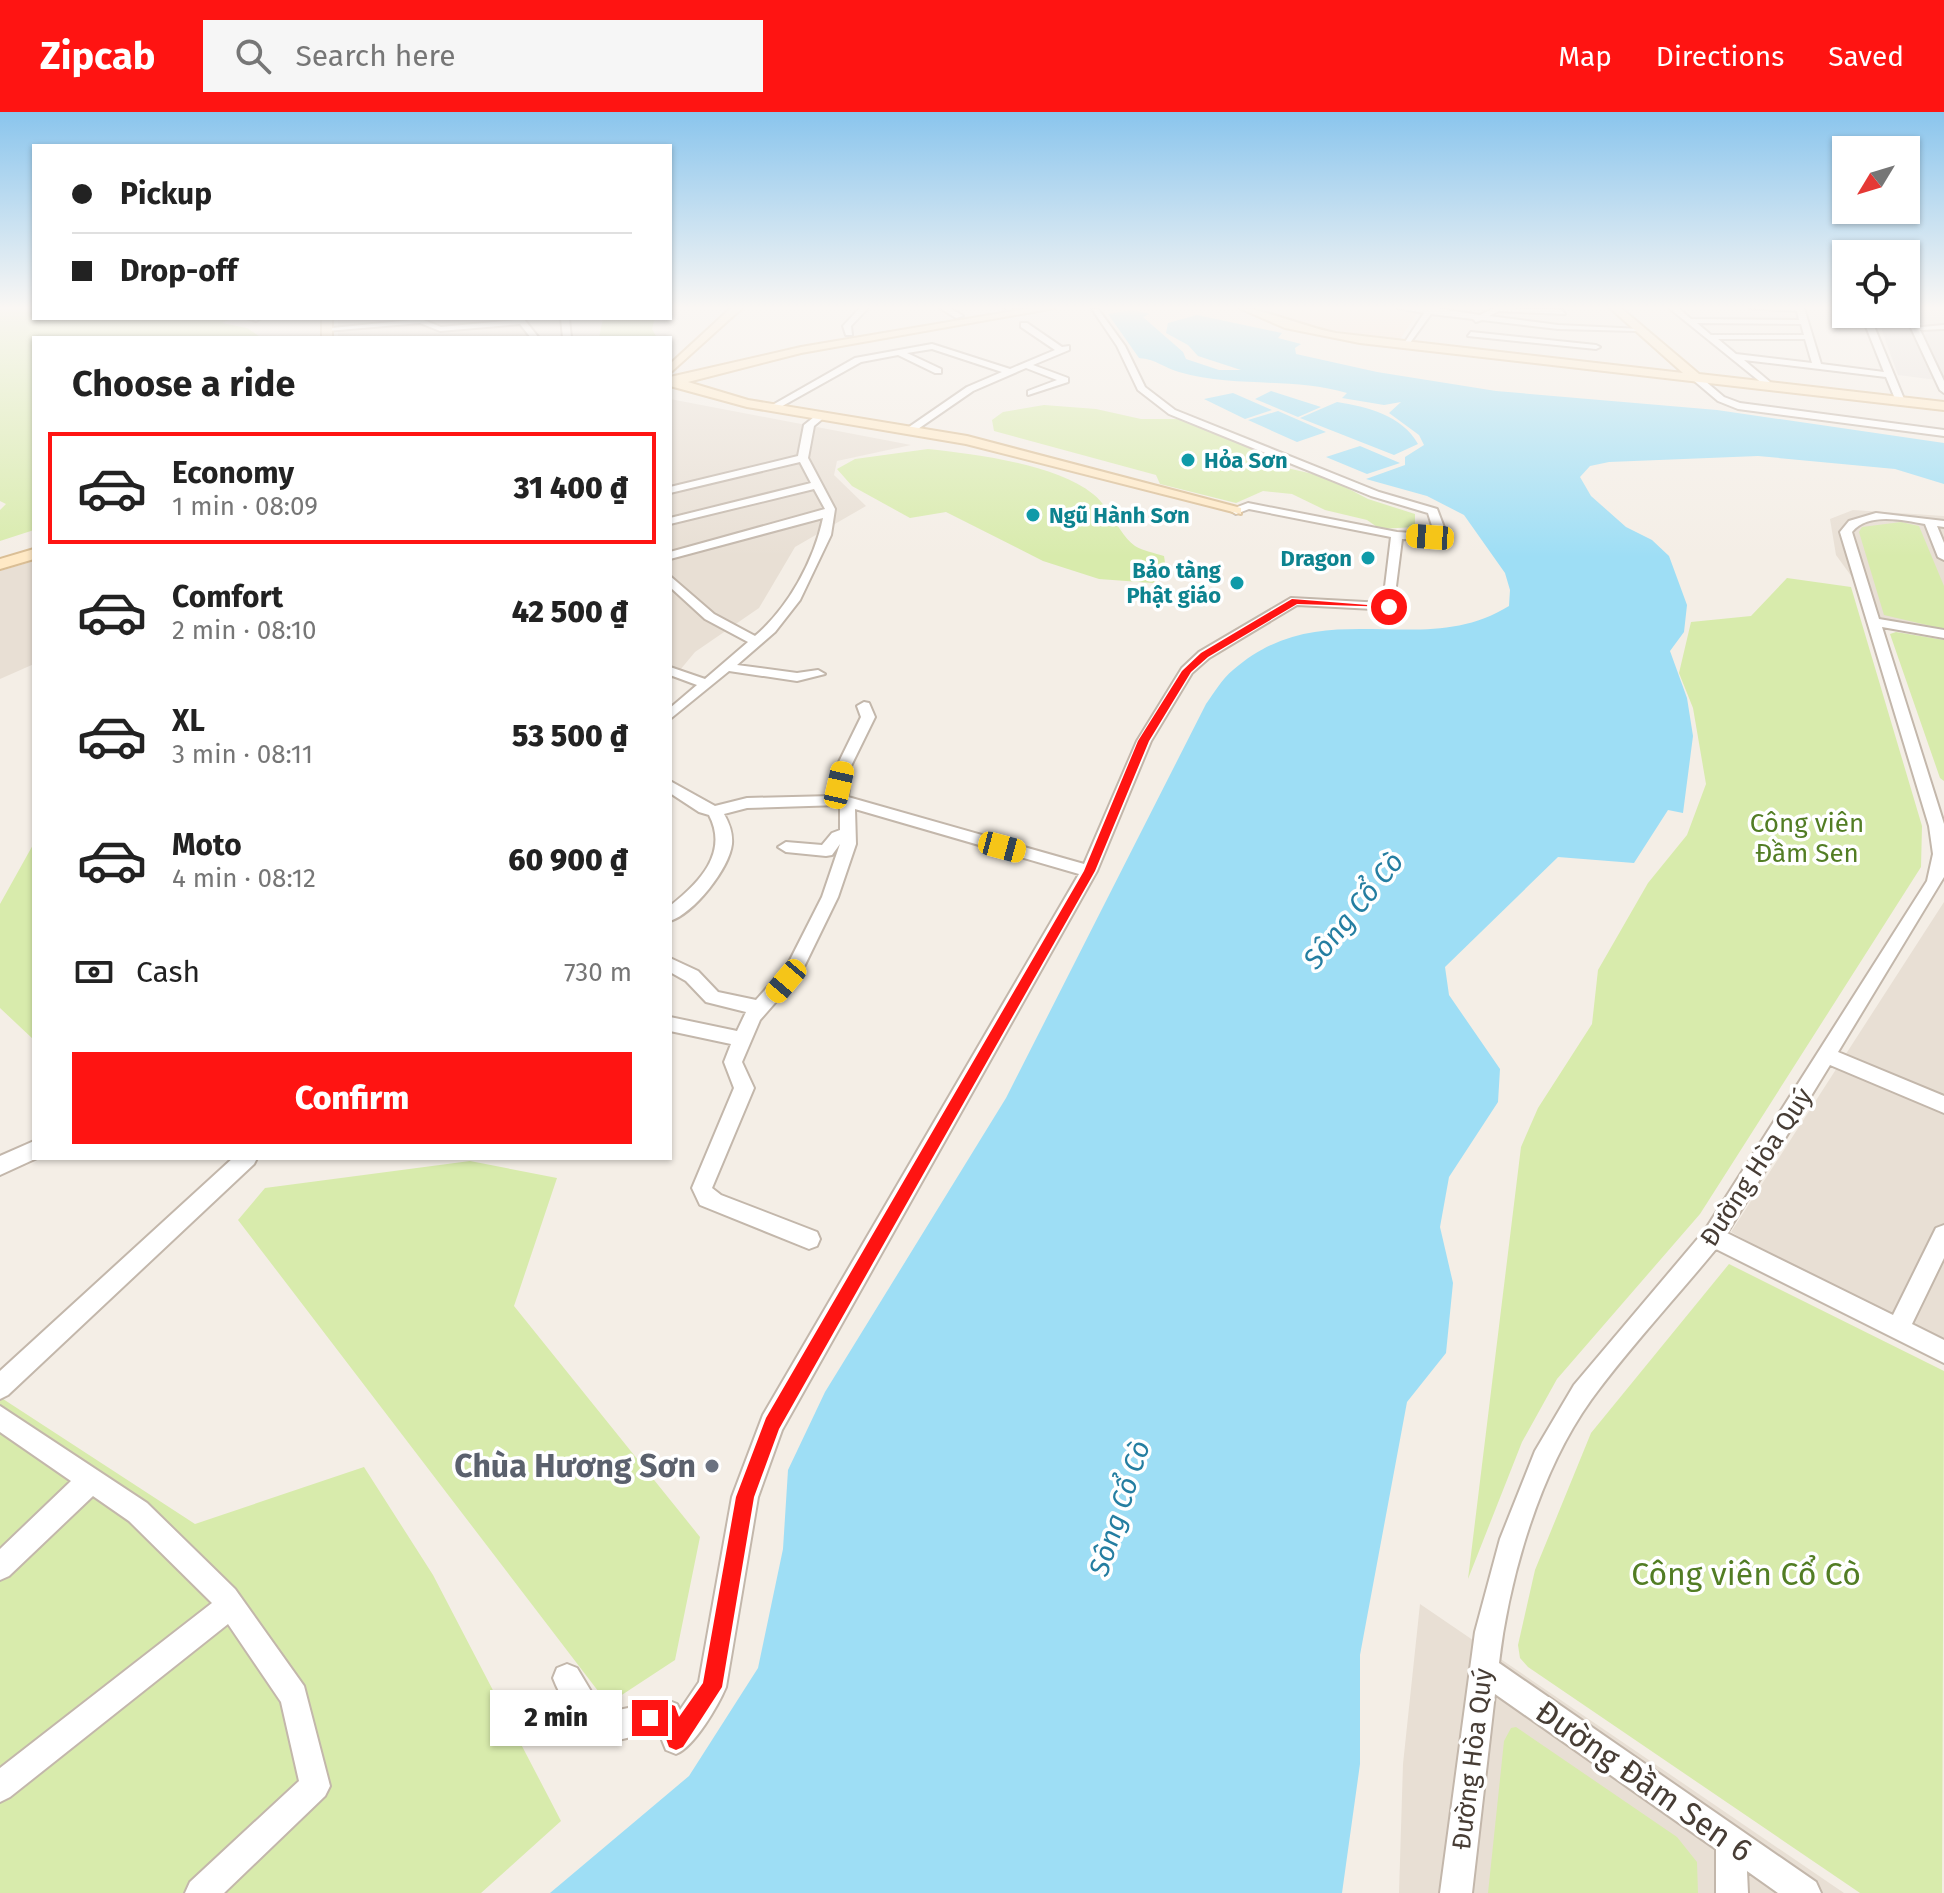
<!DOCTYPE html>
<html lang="en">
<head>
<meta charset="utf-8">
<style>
  :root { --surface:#fff; --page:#f6f6f6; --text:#222; --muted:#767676; --line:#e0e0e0; --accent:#ff1412 }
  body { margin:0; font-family:"Fira Sans",sans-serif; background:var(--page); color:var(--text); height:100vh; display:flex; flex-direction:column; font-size:30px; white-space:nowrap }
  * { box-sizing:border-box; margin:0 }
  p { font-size:26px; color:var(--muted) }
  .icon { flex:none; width:44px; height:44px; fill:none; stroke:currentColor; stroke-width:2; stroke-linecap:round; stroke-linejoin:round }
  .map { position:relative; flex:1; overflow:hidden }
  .drawer { position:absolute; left:32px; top:224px; width:640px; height:824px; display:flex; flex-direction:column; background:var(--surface); border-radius:0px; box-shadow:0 2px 6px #0004 }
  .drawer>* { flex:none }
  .banner { position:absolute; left:32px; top:32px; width:640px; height:176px; border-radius:0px; box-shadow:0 2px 6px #0004; display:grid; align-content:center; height:176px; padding:0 40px; background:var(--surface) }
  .needle { width:52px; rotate:232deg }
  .buttons { position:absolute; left:1832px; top:24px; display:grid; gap:16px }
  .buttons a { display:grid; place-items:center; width:88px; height:88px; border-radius:0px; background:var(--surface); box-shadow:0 2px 6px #0004; font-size:40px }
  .end { position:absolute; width:36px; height:36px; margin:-18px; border:10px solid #ff1412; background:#fff; box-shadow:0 0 0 4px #fff }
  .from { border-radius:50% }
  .bubble { position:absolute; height:56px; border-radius:0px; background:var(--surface); box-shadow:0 2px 6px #0004; font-size:26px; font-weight:800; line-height:56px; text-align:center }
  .car { position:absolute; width:24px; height:48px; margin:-24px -12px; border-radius:10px; box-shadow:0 0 6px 2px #0007; background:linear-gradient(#f5c518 24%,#345 0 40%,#f5c518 0 76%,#345 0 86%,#f5c518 0) }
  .banner b { display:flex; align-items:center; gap:28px; height:76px; font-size:30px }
  .banner b+b { border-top:2px solid var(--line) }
  .banner i { width:20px; height:20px; background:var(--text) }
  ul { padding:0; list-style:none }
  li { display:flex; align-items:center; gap:24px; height:112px; margin:0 16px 12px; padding:0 24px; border:4px solid transparent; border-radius:0px }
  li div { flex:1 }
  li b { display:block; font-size:30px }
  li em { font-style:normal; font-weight:800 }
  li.selected { border-color:var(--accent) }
  li>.icon { width:72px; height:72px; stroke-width:1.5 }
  h2 { padding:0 40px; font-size:36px; line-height:96px }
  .pay { display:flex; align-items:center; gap:20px; height:88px; padding:0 40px; font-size:30px }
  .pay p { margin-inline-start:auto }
  .button { display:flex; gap:16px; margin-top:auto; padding:16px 40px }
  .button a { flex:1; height:92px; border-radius:0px; background:var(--accent); color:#fff; font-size:32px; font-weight:800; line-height:92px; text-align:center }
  header { display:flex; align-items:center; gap:48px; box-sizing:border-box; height:112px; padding:0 40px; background:var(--accent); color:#fff }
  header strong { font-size:38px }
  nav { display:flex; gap:44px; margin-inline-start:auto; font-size:28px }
  .search { width:560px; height:72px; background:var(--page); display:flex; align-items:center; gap:20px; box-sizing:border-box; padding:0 28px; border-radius:0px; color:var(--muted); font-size:30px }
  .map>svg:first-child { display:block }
  .residential { fill:#e8dfd4 }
  .commercial { fill:#f7e1d0 }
  .industrial { fill:#e6e0db }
  .green { fill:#d8ebac }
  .water { fill:#9edef5 }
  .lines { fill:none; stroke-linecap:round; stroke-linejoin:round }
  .street-casing { stroke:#c3b7ab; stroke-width:4 }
  .secondary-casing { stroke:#dabe95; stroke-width:4 }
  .street { fill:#fff; fill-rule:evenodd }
  .secondary { fill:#ffe9c5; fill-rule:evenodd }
  .route { fill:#ff1412 }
  .culture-dot { fill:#0f9aa8; stroke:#fff; stroke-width:3 }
  .worship-dot { fill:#6b7280; stroke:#fff; stroke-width:3 }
  .labels { text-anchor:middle; stroke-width:7; stroke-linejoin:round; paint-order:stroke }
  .far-culture-label { font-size:22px; font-weight:bold; fill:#0d838f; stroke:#fff; text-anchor:start }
  .park-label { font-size:26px; fill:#527d24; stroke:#fff }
  .street-label { font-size:26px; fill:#473d35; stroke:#fff }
  .water-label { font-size:28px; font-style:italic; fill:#247ea1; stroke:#fff }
  .near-worship-label { font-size:32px; font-weight:bold; fill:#5b616d; stroke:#fff; text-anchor:end }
  .near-park-label { font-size:32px; fill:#527d24; stroke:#fff }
  .near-street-label { font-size:32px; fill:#473d35; stroke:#fff }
</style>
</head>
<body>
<header>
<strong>Zipcab</strong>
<div class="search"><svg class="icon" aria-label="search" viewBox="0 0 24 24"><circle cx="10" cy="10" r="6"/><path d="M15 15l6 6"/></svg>Search here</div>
<nav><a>Map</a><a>Directions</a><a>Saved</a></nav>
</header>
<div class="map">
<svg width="1944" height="1781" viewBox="0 0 1944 1781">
  <rect width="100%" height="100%" fill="#f4eee6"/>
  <path class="residential" d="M338,206H513L532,226H338Z
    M670,287L911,333L837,349L834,363L866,394L795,435L759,496L695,540L670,570Z
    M1853,398L1944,404V525L1870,512L1857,472L1836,443L1830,407Z
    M34,449V552L0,567V459Z
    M1944,790V1239L1731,1120Z
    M1420,1492L1844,1781H1399L1403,1652Z"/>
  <path class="commercial" d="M1253,196H1395L1418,200L1401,226L1395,228L1299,213Z"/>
  <path class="industrial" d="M1906,196H1944V269L1898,263L1876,202H1906Z"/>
  <path class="green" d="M34,196V206H217L229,208L222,211L247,216L262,226H34V418L0,429V398L6,392L0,389V197Z
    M603,206H655L652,217L657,226H599Z
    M1044,293L1096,297L1141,307H1196L1270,342L1274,353L1326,365L1368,387L1415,402V415L1380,417L1367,408L1325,398L1292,382L1263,379L1236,391L1160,372L1156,363L994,319L992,308L1003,300Z
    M928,337C975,342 1055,352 1093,382C1110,395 1120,424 1135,434C1143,439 1155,441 1164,444L1166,457L1153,471L1099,467L1043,449L946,400L910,406L852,374L837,357L855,347Z
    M1901,410L1919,414L1944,474V517L1884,503L1859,420L1862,415Z
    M1787,466L1851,475L1922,714L1921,755L1700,1102L1557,1267L1522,1330L1468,1467L1521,1035L1538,996L1592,912L1598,858L1648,771L1687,723L1706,672L1693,596L1679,561L1691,510L1751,504Z
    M1896,520L1944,528V669L1940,666L1890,522Z
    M34,731V928L0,896V792Z
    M470,1049L557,1066L514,1194L700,1425L675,1548L608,1592L238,1108L265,1076Z
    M1729,1152L1944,1259L1942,1781H1860L1528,1555L1520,1546L1518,1533L1535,1458L1591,1321Z
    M0,1285L195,1412L364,1355L433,1463L561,1709L481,1781H0Z
    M1516,1615L1677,1725L1697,1750L1698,1781H1488L1504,1629L1511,1616Z"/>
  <path class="water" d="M1132,198L1150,202L1143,205L1183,240L1186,247L1219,258H1241L1198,244L1188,233L1166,221L1168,211L1197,203L1282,221L1278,226L1301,232L1295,236L1296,242L1377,260L1496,279L1717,298L1944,331V372L1895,357L1758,344L1609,350L1590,354L1580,365L1591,384L1626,415L1652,428L1669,444L1687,493L1684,520L1670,539L1687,586L1693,624L1683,701L1668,698L1634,751L1558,745L1445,855L1449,883L1500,957L1498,990L1449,1065L1440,1115L1453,1171L1446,1241L1407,1290L1360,1543V1652L1342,1781H550L689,1664L758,1556L783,1437L788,1358L825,1280L1006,986L1206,592C1214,581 1222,567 1233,558C1323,479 1421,549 1509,494L1510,478L1505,461L1464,403L1427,384L1366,367L1405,353V345L1424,333L1419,323L1389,301L1401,290L1384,293L1342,286L1347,281C1293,265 1234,276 1179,260C1164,256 1156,247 1139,246L1108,202Z
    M1271,279L1321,295L1298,305L1255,287Z
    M1233,281L1272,298L1245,307L1204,287Z
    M1337,290C1367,295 1402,303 1418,332L1394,343L1300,306Z
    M1278,299L1326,320L1297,330L1248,308Z
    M1360,334L1400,351L1367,362L1326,345Z"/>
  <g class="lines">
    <defs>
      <path id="street" d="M860,196H868L851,214L852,223H846L843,214Z
        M940,196H950L963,204L956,206Z
        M1004,196H1013L1009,198Z
        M1398,196H1435L1480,203L1494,196L1562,198L1565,202L1499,199L1489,204L1558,213L1641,217L1637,219L1558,217L1482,208L1476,210L1473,207L1431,202L1407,235L1403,233L1424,201Z
        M1669,196H1678L1691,207L1799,208L1797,199L1749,196H1804L1821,252L1884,260L1861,202H1869L1904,287L1896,289L1886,265L1744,248L1770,270L1763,272ZM1697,211L1801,212L1804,223H1711ZM1718,227H1805L1812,251L1736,242Z
        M1092,197H1098L1125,234L1145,275L1175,298L1379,380L1437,397L1445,418L1430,428L1402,427L1393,498L1297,493L1209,546L1192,561L1151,629L1097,759L782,1318L758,1385L726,1575C718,1594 694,1635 676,1642L666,1638L658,1618C643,1621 608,1633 595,1630C582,1628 558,1579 553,1566L557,1556L567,1552L577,1556L604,1601L667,1588L677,1592L680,1598L699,1570L732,1385L763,1303L1079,762L855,697L856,732L838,785L801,861L760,908L742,950L754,976L712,1076L721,1083L817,1120L820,1127L817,1134L809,1137L700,1093L692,1076L734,976L724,950L731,932L670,919V905L737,919L746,900L706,890L686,869L670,860V846L698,859L718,880L756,888L788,852L822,785L840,732L832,743L826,744L786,740L778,735L786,730L822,733L832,721L840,718V693L747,696L724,702C729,711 733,720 732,732C729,757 694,801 670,809V794C699,771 729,741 709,703L699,700L670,681V669L715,694L747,686L833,684L837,654L861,605L857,594L864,590L869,591L875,605L851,654L848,685L1084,752L1137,629L1182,556L1199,540L1291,486L1383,491L1391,425L1249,397L1236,402L1231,399L1232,397L1248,391L1397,420L1428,422L1433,417L1428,401L1371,384L1169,302L1138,278L1117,234Z
        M247,206H259L260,207L256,209Z
        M515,206H523L539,226H531L520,212L440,219L420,211L327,219L323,217L421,207L441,215L516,208Z
        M561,206H569L571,226H563Z
        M1021,211H1027L1062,235L1069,234V238L1033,253L1068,266V270L1028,283V279L1057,268L1026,256L973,279L915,319H909V315L967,275L1002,260L932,237L907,241L941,257V261H935L898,243L861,250L777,297L769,295L855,246L932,232L1010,257L1055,238L1021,215Z
        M1944,213V217L1920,218L1944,269V281L1940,278L1911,216Z
        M1471,220L1596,233L1600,235L1596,237L1468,224Z
        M1692,263H1698L1724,285L1740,291L1944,318V324L1738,297L1718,289L1692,267Z
        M819,301L827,303L814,314L808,346L835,397L831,423L800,488L775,520L737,553L797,561L818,558L825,562L797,569L729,559L670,607V596L697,573L670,563V555L705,567L748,530L705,507L670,475V464L714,502L755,524C788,496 814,449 823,406L670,447V440L825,397L814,377L670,412V406L811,371L800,350L670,381V375L798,344L804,313Z
        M1876,401L1944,409V415L1937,414L1944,431V448L1938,445L1925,412C1903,408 1868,400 1852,420L1879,507L1944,518V526L1882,515L1944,712V765L1838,940L1944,984V1001L1830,953L1727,1121L1893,1203L1936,1116L1944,1113V1146L1912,1212L1944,1228V1251L1716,1137C1675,1187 1629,1236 1591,1288C1540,1359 1509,1465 1499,1551L1816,1770L1821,1781H1778L1747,1759L1748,1781H1716V1737L1495,1582L1472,1781H1440L1475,1520L1500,1427L1535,1339L1574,1273L1705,1118L1927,769L1933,742L1929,714L1840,420L1849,409Z
        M34,1029V1046H37L0,1063V1044Z
        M233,1046H257L254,1052L8,1283L0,1287V1259Z
        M0,1294L147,1391L235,1477L304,1574L330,1674L325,1684L224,1781H185L190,1770L299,1669L281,1590L228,1512L10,1685L0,1690V1656L212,1491L129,1409L93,1384L9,1464L0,1468V1437L71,1369L0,1320Z"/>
      <path id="secondary" d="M731,196H742L670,261V252Z
        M1032,196H1055L801,241L688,270L748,288L967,324L1241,396V402L966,332L747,295L670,274V265L801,235Z
        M1239,196C1262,196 1308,216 1336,221L1683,261L1610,196H1621L1699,262L1944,290V298L1360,231L1285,216Z
        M322,206H332V226H322Z
        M34,437V447L0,457V447Z"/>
    </defs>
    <use href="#street" class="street-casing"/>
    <use href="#secondary" class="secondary-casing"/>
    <use href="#street" class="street"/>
    <use href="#secondary" class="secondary"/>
  </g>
  <linearGradient id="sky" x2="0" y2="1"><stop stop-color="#8ac5ed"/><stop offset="0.44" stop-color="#faf7f4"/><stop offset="1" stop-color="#faf7f4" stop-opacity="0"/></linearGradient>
  <rect width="1944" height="445" fill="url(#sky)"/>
  <path class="route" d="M1292,487L1393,495L1297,492L1208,545L1191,560L1149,629L1095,759L779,1317L754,1385L722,1575L683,1635L676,1638L669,1635L661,1613L650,1616L643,1613L640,1606L643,1599L667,1591L675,1594L679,1605L703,1571L736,1385L766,1306L1084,759L1138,629L1182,559L1201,541Z"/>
  <g class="culture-dot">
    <circle cx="1188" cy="348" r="8"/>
    <circle cx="1033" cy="403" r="8"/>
    <circle cx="1368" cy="446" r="8"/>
    <circle cx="1237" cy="471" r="8"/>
  </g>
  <circle class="worship-dot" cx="712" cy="1354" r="8"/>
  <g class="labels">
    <g class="far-culture-label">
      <text x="1204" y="356">Hỏa Sơn</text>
      <text x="1049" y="411">Ngũ Hành Sơn</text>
      <text x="1352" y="454" text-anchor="end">Dragon</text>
      <text x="1221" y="466" text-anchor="end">Bảo tàng<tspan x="1221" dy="25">Phật giáo</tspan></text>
    </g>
    <g class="park-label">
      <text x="1807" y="720">Công viên<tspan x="1807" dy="30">Đầm Sen</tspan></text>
    </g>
    <g class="street-label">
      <text transform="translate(1756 1055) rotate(-57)" y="9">Đường Hòa Quý</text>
      <text transform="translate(1472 1647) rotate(-83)" y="9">Đường Hòa Quý</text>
    </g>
    <g class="water-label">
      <text transform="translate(1353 798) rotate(-51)" y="10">Sông Cổ Cò</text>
      <text transform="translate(1119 1396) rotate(-72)" y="10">Sông Cổ Cò</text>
    </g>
    <g class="near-worship-label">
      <text x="696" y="1365">Chùa Hương Sơn</text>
    </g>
    <g class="near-park-label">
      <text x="1746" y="1473">Công viên Cổ Cò</text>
    </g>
    <g class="near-street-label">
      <text transform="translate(1644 1669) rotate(35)" y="11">Đường Đầm Sen 6</text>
    </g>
  </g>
</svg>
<div class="buttons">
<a><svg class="needle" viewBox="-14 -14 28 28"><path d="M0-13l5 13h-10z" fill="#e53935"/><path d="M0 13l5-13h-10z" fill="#767676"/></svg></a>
<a><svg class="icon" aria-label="locate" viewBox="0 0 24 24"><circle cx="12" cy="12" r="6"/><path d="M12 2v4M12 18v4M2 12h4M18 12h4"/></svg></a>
</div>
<i class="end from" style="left:1389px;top:495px"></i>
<i class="end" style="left:650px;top:1606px"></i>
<div class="bubble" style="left:490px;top:1578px;width:132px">2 min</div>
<i class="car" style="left:1430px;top:425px;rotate:274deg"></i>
<i class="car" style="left:839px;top:673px;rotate:13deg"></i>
<i class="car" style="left:1002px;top:735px;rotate:105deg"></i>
<i class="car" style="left:786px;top:869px;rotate:220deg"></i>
<div class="banner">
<b><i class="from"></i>Pickup</b>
<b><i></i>Drop-off</b>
</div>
<section class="drawer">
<h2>Choose a ride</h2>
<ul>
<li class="selected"><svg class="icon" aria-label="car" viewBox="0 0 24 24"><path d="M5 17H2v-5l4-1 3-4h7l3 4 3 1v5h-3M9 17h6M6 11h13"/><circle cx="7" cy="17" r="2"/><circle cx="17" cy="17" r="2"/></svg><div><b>Economy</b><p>1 min · 08:09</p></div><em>31 400 ₫</em></li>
<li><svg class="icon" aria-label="car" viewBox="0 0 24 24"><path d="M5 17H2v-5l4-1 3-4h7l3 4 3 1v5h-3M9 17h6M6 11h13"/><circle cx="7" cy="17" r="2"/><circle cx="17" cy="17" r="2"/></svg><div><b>Comfort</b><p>2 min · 08:10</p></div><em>42 500 ₫</em></li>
<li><svg class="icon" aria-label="car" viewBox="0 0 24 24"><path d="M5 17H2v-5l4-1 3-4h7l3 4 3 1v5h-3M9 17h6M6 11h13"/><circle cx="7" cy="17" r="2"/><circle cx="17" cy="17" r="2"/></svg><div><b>XL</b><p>3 min · 08:11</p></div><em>53 500 ₫</em></li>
<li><svg class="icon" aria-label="car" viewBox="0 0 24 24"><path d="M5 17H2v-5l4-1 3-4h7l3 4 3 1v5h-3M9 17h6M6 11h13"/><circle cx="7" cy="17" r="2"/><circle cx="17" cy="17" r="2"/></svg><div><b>Moto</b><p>4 min · 08:12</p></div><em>60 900 ₫</em></li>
</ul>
<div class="pay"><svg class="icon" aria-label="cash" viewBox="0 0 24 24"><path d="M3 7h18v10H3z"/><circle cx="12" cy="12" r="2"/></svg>Cash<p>730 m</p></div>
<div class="button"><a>Confirm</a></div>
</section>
</div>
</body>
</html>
